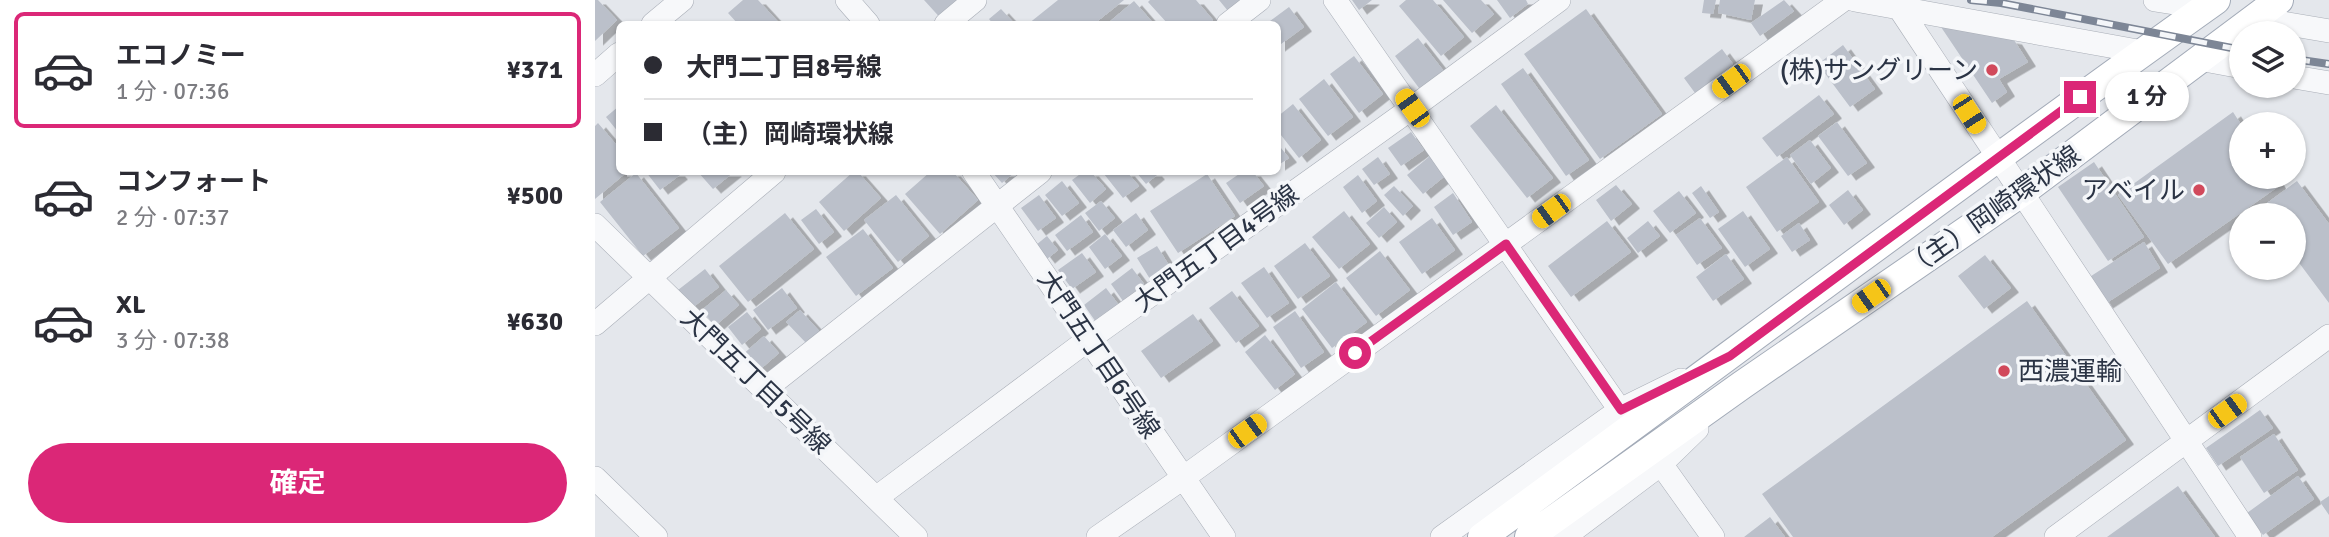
<!DOCTYPE html>
<html lang="ja">
<head>
<meta charset="utf-8">
<style>
  :root { --surface:#fff; --page:#f2f2f3; --text:#2b2b33; --muted:#7c7c81; --line:#e1e1e2; --accent:#db2777 }
  body { margin:0; font-family:Signika,"Noto Sans JP",sans-serif; background:var(--page); color:var(--text); height:100vh; display:flex; flex-direction:column; font-size:26px; white-space:nowrap }
  * { box-sizing:border-box; margin:0 }
  p { font-size:23px; color:var(--muted) }
  .icon { flex:none; width:38px; height:38px; fill:none; stroke:currentColor; stroke-width:2; stroke-linecap:round; stroke-linejoin:round }
  .map { position:relative; flex:1; overflow:hidden }
  .details { display:flex; flex-direction:column; background:var(--surface); width:595px }
  .details>* { flex:none }
  .guide { position:absolute; left:21px; top:21px; width:665px; height:154px; border-radius:10px; box-shadow:0 2px 5px #0004; display:grid; align-content:center; height:154px; padding:0 28px; background:var(--surface) }
  .fabs { position:absolute; left:1634px; top:21px; display:grid; gap:14px }
  .fabs a { display:grid; place-items:center; width:77px; height:77px; border-radius:50%; background:var(--surface); box-shadow:0 2px 5px #0004; font-size:35px }
  .end { position:absolute; width:32px; height:32px; margin:-16px; border:9px solid #db2777; background:#fff; box-shadow:0 0 0 4px #fff }
  .from { border-radius:50% }
  .bubble { position:absolute; height:49px; border-radius:24px; background:var(--surface); box-shadow:0 2px 5px #0004; font-size:23px; font-weight:700; line-height:49px; text-align:center }
  .car { position:absolute; width:21px; height:42px; margin:-21px -10px; border-radius:9px; box-shadow:0 0 5px 2px #0007; background:linear-gradient(#f5c518 24%,#345 0 40%,#f5c518 0 76%,#345 0 86%,#f5c518 0) }
  .guide b { display:flex; align-items:center; gap:24px; height:66px; font-size:26px }
  .guide b+b { border-top:2px solid var(--line) }
  .guide i { width:18px; height:18px; background:var(--text) }
  ul { padding:12px 0 0; list-style:none }
  li { display:flex; align-items:center; gap:21px; height:116px; margin:0 14px 10px; padding:0 14px; border:4px solid transparent; border-radius:10px }
  li div { flex:1 }
  li b { display:block; font-size:26px }
  li em { font-style:normal; font-weight:700 }
  li.active { border-color:var(--accent) }
  li>.icon { width:63px; height:63px; stroke-width:1.5 }
  .button { display:flex; gap:14px; margin-top:auto; padding:14px 28px }
  .button a { flex:1; height:80px; border-radius:42px; background:var(--accent); color:#fff; font-size:28px; font-weight:700; line-height:80px; text-align:center }
  main { display:flex; flex:1; min-height:0 }
  .map>svg:first-child { display:block }
  .building { fill:#bbc0ca; filter:url(#shadow) }
  .lines { fill:none; stroke-linecap:round; stroke-linejoin:round }
  .minor-casing { stroke:#a9aeb7; stroke-width:24 }
  .major-casing { stroke:#a3abb8; stroke-width:30 }
  .minor { stroke:#f7f8fa; stroke-width:23 }
  .major { stroke:#fff; stroke-width:28 }
  .rail-casing { stroke:#7d8696; stroke-width:8 }
  .rail { stroke:#f4f6f9; stroke-width:5; stroke-dasharray:16; stroke-linecap:butt }
  .route { stroke:#db2777; stroke-width:9 }
  .poi-dot { fill:#d1495b; stroke:#f4f6f9; stroke-width:2.5 }
  .labels { text-anchor:middle; stroke-width:7; stroke-linejoin:round; paint-order:stroke }
  .poi-label { font-size:26px; fill:#2b3445; stroke:#f4f6f9; text-anchor:end }
  .street-label { font-size:26px; fill:#2b3445; stroke:#f4f6f9 }
</style>
</head>
<body>
<main>
<section class="details">
<ul>
<li class="active"><svg class="icon" aria-label="car" viewBox="0 0 24 24"><path d="M5 17H2v-5l4-1 3-4h7l3 4 3 1v5h-3M9 17h6M6 11h13"/><circle cx="7" cy="17" r="2"/><circle cx="17" cy="17" r="2"/></svg><div><b>エコノミー</b><p>1 分 · 07:36</p></div><em>¥371</em></li>
<li><svg class="icon" aria-label="car" viewBox="0 0 24 24"><path d="M5 17H2v-5l4-1 3-4h7l3 4 3 1v5h-3M9 17h6M6 11h13"/><circle cx="7" cy="17" r="2"/><circle cx="17" cy="17" r="2"/></svg><div><b>コンフォート</b><p>2 分 · 07:37</p></div><em>¥500</em></li>
<li><svg class="icon" aria-label="car" viewBox="0 0 24 24"><path d="M5 17H2v-5l4-1 3-4h7l3 4 3 1v5h-3M9 17h6M6 11h13"/><circle cx="7" cy="17" r="2"/><circle cx="17" cy="17" r="2"/></svg><div><b>XL</b><p>3 分 · 07:38</p></div><em>¥630</em></li>
</ul>
<div class="button"><a>確定</a></div>
</section>
<div class="map">
<svg width="1734" height="537" viewBox="0 0 1734 537">
  <defs>
    <filter id="shadow"><feDropShadow dx="8" dy="4.5" stdDeviation="0" flood-color="#0004"/></filter>
  </defs>
  <rect width="100%" height="100%" fill="#e4e7ec"/>
  <path class="building" d="M0,0H3L22,20L0,41Z
    M148,0H163L185,24H143L133,13Z
    M329,0H375L349,22Z
    M463,0H529L499,24H433Z
    M555,0H601L618,20L612,24H573L553,2Z
    M624,0H646L633,11Z
    M757,0H777L764,10Z
    M811,0H838L869,37L846,56L804,6Z
    M848,0H886L899,14L877,33Z
    M902,0H931L933,4L915,18Z
    M1109,0H1121L1118,14L1107,13Z
    M1125,0H1160L1156,20L1123,13Z
    M1189,0L1199,11L1165,36L1156,23Z
    M539,1L559,24H512Z
    M694,7L709,27L682,47V24H671Z
    M406,9L420,24H398L394,19Z
    M991,9L1067,114L1005,159L929,54Z
    M1346,27L1419,40L1433,62L1404,79L1412,92L1397,103Z
    M823,38L851,74L827,92L800,56Z
    M1248,45L1280,89L1255,107L1223,64Z
    M1127,49L1138,64L1100,93L1089,78Z
    M759,56L788,94L764,113L735,74Z
    M928,68L994,160L971,176L906,84Z
    M729,79L758,117L733,136L704,99Z
    M1224,95L1239,114L1182,157L1167,138Z
    M698,104L726,140L704,158L682,130V117Z
    M901,105L958,178L932,198L875,126Z
    M24,106V133L11,117Z
    M1638,112L1647,126V177H1679L1684,186L1573,264L1523,195Z
    M1242,122L1272,163L1253,176L1223,136Z
    M3,123L24,148V172H32L0,199V126Z
    M816,132L829,150L806,166L793,148Z
    M1215,140L1236,168L1216,184L1195,155Z
    M682,143L694,158L682,166Z
    M835,156L851,175L828,194L812,175Z
    M783,157L795,174L779,185L767,169Z
    M1192,157L1224,202L1182,232L1151,187Z
    M1499,162L1549,237L1513,261L1463,187Z
    M51,172H82L85,175L65,190Z
    M103,172H139L118,189Z
    M258,172H263L286,198L249,231L224,202Z
    M335,172H358L383,200L345,234L310,194Z
    M397,172H420L407,183Z
    M488,172H496L511,189L495,203L477,180Z
    M512,172H532L544,186L528,198L509,174Z
    M541,172H559L562,175L551,184Z
    M647,172H658L669,186L645,203L631,183Z
    M41,173L84,228L48,256L5,202Z
    M612,174L640,216L583,253L555,211Z
    M763,175L782,201L767,213L748,187Z
    M467,181L484,203L467,216L450,195Z
    M1702,181L1734,224V303L1699,256V215H1668L1664,209Z
    M1021,185L1037,204L1016,221L1001,200Z
    M799,186L818,206L808,216L789,195Z
    M1106,186L1124,212L1115,218L1097,193Z
    M1253,190L1268,210L1249,225L1234,205Z
    M1084,191L1101,213L1075,233L1058,211Z
    M858,193L877,222L858,235L839,207Z
    M301,195L334,236L303,262L269,220Z
    M444,195L461,218L443,231L426,208Z
    M506,201L520,218L504,231L490,213Z
    M789,207L802,222L784,238L771,223Z
    M221,209L239,232L224,244L206,220Z
    M749,211L775,244L744,269L717,237Z
    M1148,211L1175,249L1150,267L1123,229Z
    M190,213L219,249L153,302L124,266Z
    M541,213L553,230L531,247L518,230Z
    M486,215L498,232L472,251L460,235Z
    M837,218L860,250L827,274L804,242Z
    M1105,218L1127,248L1102,265L1081,235Z
    M1012,221L1036,252L976,297L953,266Z
    M1053,221L1065,236L1043,253L1032,238Z
    M1204,223L1215,240L1197,252L1186,236Z
    M268,229L298,268L261,296L231,257Z
    M510,234L527,256L510,269L494,247Z
    M452,236L463,250L452,259L441,245Z
    M1549,242L1565,268L1510,304L1493,278Z
    M710,243L735,276L703,299L679,266Z
    M562,246L575,267L555,279L542,258Z
    M785,251L815,290L781,316L751,278Z
    M487,253L501,272L477,289L463,270Z
    M1131,254L1149,279L1118,301L1101,277Z
    M1390,255L1416,288L1389,309L1363,276Z
    M669,267L694,303L672,318L646,283Z
    M537,268L549,284L528,301L516,284Z
    M110,269L124,287L97,308L83,290Z
    M741,282L772,322L737,348L707,309Z
    M187,288L202,308L173,330L158,310Z
    M511,288L526,308L503,325L489,305Z
    M131,290L144,305L120,326L107,310Z
    M637,291L664,326L641,343L614,308Z
    M1432,301L1531,440L1397,537H1198L1167,494Z
    M205,310L225,332L212,344L191,322Z
    M700,311L729,352L706,368L678,327Z
    M152,312L166,329L147,345L133,327Z
    M598,314L618,341L566,378L546,351Z
    M670,335L700,374L680,390L650,352Z
    M169,336L184,353L161,373L146,356Z
    M1665,410L1678,428L1623,466L1611,448Z
    M1679,434L1703,470L1669,493L1645,457Z
    M1703,476L1719,499L1668,535L1652,513Z
    M1583,486L1620,537H1512Z
    M1734,496V515L1725,502Z
    M1175,517L1190,537H1149Z"/>
  <g class="lines">
    <defs>
      <path id="minor" d="M252,0L273,24
        M740,0L1025,410
        M1260,0L1548,52
        M1299,0L1655,537
        M1560,0L1611,8
        M1658,18L1734,31
        M58,24L87,0
        M351,24L380,0
        M633,24L664,0
        M1604,59L1647,67
        M0,75L24,54
        M1699,77L1734,83
        M379,172L629,537
        M0,225L321,537
        M0,324L179,172
        M170,389L445,172
        M1066,464L1118,537
        M0,478L61,537
        M281,498L494,339L817,108L964,0
        M503,537L588,478L1248,0
        M847,537L1025,410L1086,380
        M969,537L1066,464L1102,429
        M1461,537L1734,336"/>
      <path id="major" d="M887,537C1132,358 1374,176 1621,0
        M934,537L1147,385L1426,193L1684,0"/>
    </defs>
    <use href="#minor" class="minor-casing"/>
    <use href="#major" class="major-casing"/>
    <use href="#minor" class="minor"/>
    <use href="#major" class="major"/>
    <defs>
      <path id="rail" d="M1376,0L1406,3L1647,50
        M1699,59L1734,64"/>
    </defs>
    <use href="#rail" class="rail-casing"/>
    <use href="#rail" class="rail"/>
  </g>
  <g class="lines">
    <path class="route" d="M760,353L911,244L1026,410L1135,356L1485,97"/>
  </g>
  <g class="poi-dot">
    <circle cx="1397" cy="70" r="7"/>
    <circle cx="1604" cy="190" r="7"/>
    <circle cx="1409" cy="371" r="7"/>
  </g>
  <g class="labels">
    <g class="poi-label">
      <text x="1383" y="79">(株)サングリーン</text>
      <text x="1590" y="199">アベイル</text>
      <text x="1423" y="380" text-anchor="start">西濃運輸</text>
    </g>
    <g class="street-label">
      <text transform="translate(1397 211) rotate(-35)" y="9">（主）岡崎環状線</text>
      <text transform="translate(621 248) rotate(-36)" y="9">大門五丁目4号線</text>
      <text transform="translate(504 354) rotate(56)" y="9">大門五丁目6号線</text>
      <text transform="translate(161 381) rotate(44)" y="9">大門五丁目5号線</text>
    </g>
  </g>
</svg>
<div class="fabs">
<a><svg class="icon" aria-label="layers" viewBox="0 0 24 24"><path d="M12 4l9 5-9 5-9-5zM3 14l9 5 9-5"/></svg></a>
<a>+</a>
<a>−</a>
</div>
<i class="end from" style="left:760px;top:353px"></i>
<i class="end" style="left:1485px;top:97px"></i>
<div class="bubble" style="left:1510px;top:72px;width:84px">1 分</div>
<i class="car" style="left:1136px;top:81px;rotate:234deg"></i>
<i class="car" style="left:817px;top:108px;rotate:324deg"></i>
<i class="car" style="left:1374px;top:114px;rotate:147deg"></i>
<i class="car" style="left:956px;top:211px;rotate:234deg"></i>
<i class="car" style="left:1276px;top:296px;rotate:235deg"></i>
<i class="car" style="left:1632px;top:411px;rotate:54deg"></i>
<i class="car" style="left:652px;top:431px;rotate:54deg"></i>
<div class="guide">
<b><i class="from"></i>大門二丁目8号線</b>
<b><i></i>（主）岡崎環状線</b>
</div>
</div>
</main>
</body>
</html>
